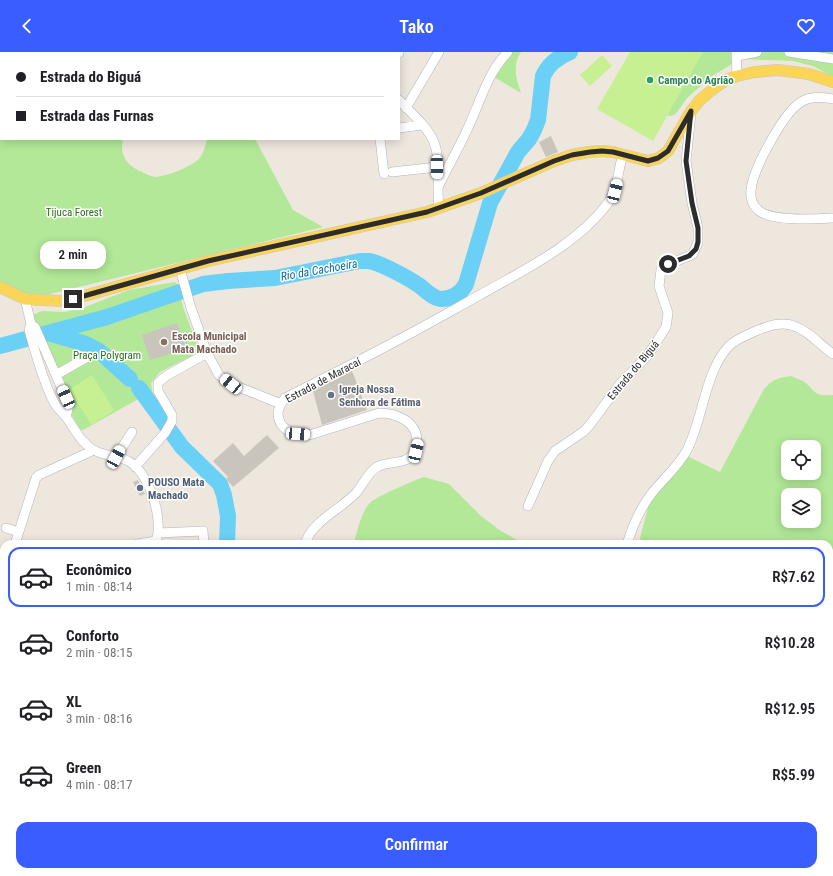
<!DOCTYPE html>
<html lang="pt">
<head>
<meta charset="utf-8">
<style>
  :root { --surface:#fff; --page:#f2f2f2; --text:#202124; --muted:#757577; --line:#e0e0e0; --accent:#3a5dff }
  body { margin:0; font-family:"Roboto Condensed",sans-serif; background:var(--page); color:var(--text); height:100vh; display:flex; flex-direction:column; font-size:15px; white-space:nowrap }
  * { box-sizing:border-box; margin:0 }
  p { font-size:13px; color:var(--muted) }
  .icon { flex:none; width:22px; height:22px; fill:none; stroke:currentColor; stroke-width:2; stroke-linecap:round; stroke-linejoin:round }
  .map { position:relative; flex:1; overflow:hidden }
  .sheet { position:absolute; left:0px; top:488px; width:833px; height:336px; display:flex; flex-direction:column; background:var(--surface); border-radius:12px 12px 0 0; box-shadow:0 2px 10px #0003 }
  .sheet>* { flex:none }
  .hud { position:absolute; left:0px; top:0px; width:400px; height:88px; box-shadow:0 2px 10px #0003; display:grid; align-content:center; height:88px; padding:0 16px; background:var(--surface) }
  .fabs { position:absolute; left:781px; top:388px; display:grid; gap:8px }
  .fabs a { display:grid; place-items:center; width:40px; height:40px; border-radius:8px; background:var(--surface); box-shadow:0 2px 10px #0003; font-size:20px }
  .end { position:absolute; width:18px; height:18px; margin:-9px; border:5px solid #2c2c2c; background:#fff; box-shadow:0 0 0 2px #fff }
  .from { border-radius:50% }
  .bubble { position:absolute; height:28px; border-radius:12px; background:var(--surface); box-shadow:0 2px 10px #0003; font-size:13px; font-weight:600; line-height:28px; text-align:center }
  .car { position:absolute; width:12px; height:24px; margin:-12px -6px; border-radius:5px; box-shadow:0 0 3px 1px #0007; background:linear-gradient(#fff 24%,#345 0 40%,#fff 0 76%,#345 0 86%,#fff 0) }
  .hud b { display:flex; align-items:center; gap:14px; height:38px; font-size:15px }
  .hud b+b { border-top:1px solid var(--line) }
  .hud i { width:10px; height:10px; background:var(--text) }
  ul { padding:7px 0 0; list-style:none }
  li { display:flex; align-items:center; gap:12px; height:60px; margin:0 8px 6px; padding:0 8px; border:2px solid transparent; border-radius:12px }
  li div { flex:1 }
  li b { display:block; font-size:15px }
  li em { font-style:normal; font-weight:600 }
  li.current { border-color:var(--accent) }
  li>.icon { width:36px; height:36px; stroke-width:1.5 }
  .cta { display:flex; gap:8px; margin-top:auto; padding:8px 16px }
  .cta a { flex:1; height:46px; border-radius:12px; background:var(--accent); color:#fff; font-size:16px; font-weight:600; line-height:46px; text-align:center }
  header { display:flex; justify-content:space-between; align-items:center; height:52px; padding:0 16px; background:var(--accent); color:#fff; font-size:18px; font-weight:600 }
  .map>svg:first-child { display:block }
  .green { fill:#b2e897; fill-rule:evenodd }
  .pitch { fill:#c7f092 }
  .lines { fill:none; stroke-linecap:round; stroke-linejoin:round }
  .river { stroke:#6bd0f6; stroke-width:16 }
  .building { fill:#c9c5bc }
  .minor-casing { stroke:#b2b4c0; stroke-width:10 }
  .major-casing { stroke:#c8c8c8; stroke-width:12 }
  .minor { stroke:#fff; stroke-width:9 }
  .major { stroke:#fad558; stroke-width:11 }
  .route { stroke:#2c2c2c; stroke-width:5 }
  .leisure-dot { fill:#2e9e5b; stroke:#fff; stroke-width:1.5 }
  .education-dot { fill:#8d6e63; stroke:#fff; stroke-width:1.5 }
  .worship-dot { fill:#6b7280; stroke:#fff; stroke-width:1.5 }
  .service-dot { fill:#5c6f8a; stroke:#fff; stroke-width:1.5 }
  .labels { text-anchor:middle; stroke-width:3; stroke-linejoin:round; paint-order:stroke }
  .leisure-label { font-size:11px; font-weight:bold; fill:#27864d; stroke:#fff; text-anchor:start }
  .park-label { font-size:11px; fill:#276f16; stroke:#fff }
  .education-label { font-size:11px; font-weight:bold; fill:#785e54; stroke:#fff; text-anchor:start }
  .street-label { font-size:11px; fill:#2c2c2c; stroke:#fff }
  .worship-label { font-size:11px; font-weight:bold; fill:#5b616d; stroke:#fff; text-anchor:start }
  .service-label { font-size:11px; font-weight:bold; fill:#4e5e75; stroke:#fff; text-anchor:start }
  .water-label { font-size:12px; font-style:italic; fill:#056ea7; stroke:#fff }
</style>
</head>
<body>
<header><svg class="icon" aria-label="back" viewBox="0 0 24 24"><path d="M15 5l-7 7 7 7"/></svg>Tako<svg class="icon" aria-label="heart" viewBox="0 0 24 24"><path d="M12 20l-8-8c-3-5 5-10 8-4 3-6 11-1 8 4z"/></svg></header>
<div class="map">
<svg width="833" height="824" viewBox="0 0 833 824">
  <rect width="100%" height="100%" fill="#eee7de"/>
  <path class="green" d="M0,0H195L1,1V87H123C119,103 127,114 142,120C146,122 150,124 154,125C166,125 190,115 199,107C203,102 206,93 207,87H255L293,158L323,175L22,249L0,237Z
    M508,0H521C512,14 516,26 521,41L491,23Z
    M701,0H833V25L813,14L793,9L740,7L712,24L687,46L678,59L674,63L668,64L669,59Z
    M175,230L177,232L184,258L200,300L160,320L151,331L153,343L168,369L163,378L140,346L83,378L80,377L71,362L72,356L33,263L42,259L65,260L85,255L129,238Z
    M791,324C795,326 799,327 803,329C816,338 812,345 833,343V750L829,752V492H639L641,482L651,445L687,404L720,420L764,337C773,327 778,326 791,324ZM788,395H814V421H788ZM788,443H814V469H788Z
    M424,425L449,432L481,464L501,479L524,492H354C357,480 361,460 370,451C375,445 415,428 424,425Z
    M0,563H4V820H222L223,824H0Z
    M829,791L833,792V824H756V820H829Z
    M322,820H614L607,824H320Z
    M634,820H710C685,824 659,823 634,820Z"/>
  <path class="pitch" d="M630,0H703L653,89L597,57Z
    M602,3L612,14L590,34L580,23Z
    M92,323L114,358L92,373L69,338Z"/>
  <g class="lines">
    <path class="river" d="M48,281L86,292L99,299L130,327
      M0,294L107,265L203,232L228,229L275,226L360,209C363,209 366,209 369,209C381,211 410,227 420,234C426,239 433,246 441,247C453,247 461,241 466,232L490,151L518,100L529,87L534,78L538,68L543,24C548,12 558,5 570,0
      M139,336L182,395L220,432L224,443L228,464L227,492
      M427,820L435,824"/>
  </g>
  <path class="building" d="M551,84L558,100L546,105L539,90Z
    M177,271L186,297L150,308L142,283Z
    M352,319L367,358L322,373L313,339Z
    M267,383L279,396L233,435L226,427L228,425L213,409L233,391L244,404Z
    M138,428L145,442L140,444L133,430Z"/>
  <g class="lines">
    <defs>
      <path id="minor" d="M736,0L737,24
        M789,0L833,7
        M399,1V0
        M737,4L757,0
        M833,47C822,45 810,44 801,50C783,61 752,119 751,139C750,146 753,153 758,158C771,170 816,167 833,166
        M399,48C410,60 426,73 433,88C442,107 436,135 439,156
        M406,56L439,0
        M399,76L422,73
        M380,87L384,122
        M392,120L437,115
        M438,135C447,116 458,98 467,78C480,51 487,21 508,0
        M180,217L191,256L207,301L219,323L231,332L281,352
        M25,247L31,272L35,275L69,353L66,364
        M31,272L29,278C35,300 44,333 55,352C59,358 65,363 69,369C74,377 79,386 87,393C96,403 114,403 126,408C148,418 160,458 158,480C158,484 156,488 155,492
        M56,323L89,304
        M116,405L132,380
        M135,415L165,381L172,369V363L158,339V331L166,324L207,301
        M528,454L548,409L555,399L583,380L589,374L620,332L648,303L666,275L668,261L659,234L661,218L664,214L689,204L693,202L698,190V176L692,151L686,109L691,61
        M6,476L19,480
        M158,481L203,479L204,492
        M15,492L36,426L39,423L94,398
        M137,492L156,489
        M305,492C312,469 340,458 356,441C363,433 368,420 377,415C389,408 406,414 415,400C417,397 418,391 417,388C416,369 396,361 379,361C363,366 348,371 332,376C324,378 316,382 308,383C299,384 286,380 281,372C275,362 279,354 285,346C323,327 361,308 398,288C425,274 451,259 478,244C522,219 577,193 608,151C619,135 617,120 623,103
        M627,492C633,473 640,456 652,441C664,426 678,415 687,398C703,367 705,319 729,294C737,286 748,283 758,278C769,274 782,269 794,274C809,279 820,293 833,302
        M225,820L226,824
        M751,824V820"/>
      <path id="major" d="M0,235L25,247L62,249L84,244L208,209L427,160L481,141L554,109L572,103L589,100L602,99L613,100L648,109L659,106L668,99L691,59L700,48L713,37L726,28L737,24L755,20L778,18L809,22L833,30"/>
    </defs>
    <use href="#minor" class="minor-casing"/>
    <use href="#major" class="major-casing"/>
    <use href="#minor" class="minor"/>
    <use href="#major" class="major"/>
  </g>
  <g class="lines">
    <path class="route" d="M73,247L208,209L427,160L481,141L554,109L572,103L590,100L602,99L613,100L648,109L658,106L668,99L691,59L686,109L692,151L698,176V190L696,197L689,204L668,212"/>
  </g>
  <circle class="leisure-dot" cx="650" cy="28" r="4"/>
  <circle class="education-dot" cx="164" cy="290" r="4"/>
  <circle class="worship-dot" cx="331" cy="343" r="4"/>
  <circle class="service-dot" cx="140" cy="436" r="4"/>
  <g class="labels">
    <g class="leisure-label">
      <text x="658" y="32">Campo do Agrião</text>
    </g>
    <g class="park-label">
      <text x="74" y="164">Tijuca Forest</text>
      <text x="107" y="307">Praça Polygram</text>
    </g>
    <g class="education-label">
      <text x="172" y="288">Escola Municipal<tspan x="172" dy="13">Mata Machado</tspan></text>
    </g>
    <g class="street-label">
      <text transform="translate(633 318) rotate(-50)" y="4">Estrada do Biguá</text>
      <text transform="translate(323 328) rotate(-28)" y="4">Estrada de Maracaí</text>
    </g>
    <g class="worship-label">
      <text x="339" y="341">Igreja Nossa<tspan x="339" dy="13">Senhora de Fátima</tspan></text>
    </g>
    <g class="service-label">
      <text x="148" y="434">POUSO Mata<tspan x="148" dy="13">Machado</tspan></text>
    </g>
    <g class="water-label">
      <text transform="translate(319 218) rotate(-10)" y="4">Rio da Cachoeira</text>
    </g>
  </g>
</svg>
<div class="fabs">
<a><svg class="icon" aria-label="locate" viewBox="0 0 24 24"><circle cx="12" cy="12" r="6"/><path d="M12 2v4M12 18v4M2 12h4M18 12h4"/></svg></a>
<a><svg class="icon" aria-label="layers" viewBox="0 0 24 24"><path d="M12 4l9 5-9 5-9-5zM3 14l9 5 9-5"/></svg></a>
</div>
<i class="end from" style="left:668px;top:212px"></i>
<i class="end" style="left:73px;top:247px"></i>
<div class="bubble" style="left:40px;top:189px;width:66px">2 min</div>
<i class="car" style="left:437px;top:115px;rotate:179deg"></i>
<i class="car" style="left:615px;top:139px;rotate:14deg"></i>
<i class="car" style="left:231px;top:332px;rotate:309deg"></i>
<i class="car" style="left:66px;top:345px;rotate:336deg"></i>
<i class="car" style="left:298px;top:382px;rotate:94deg"></i>
<i class="car" style="left:416px;top:399px;rotate:13deg"></i>
<i class="car" style="left:116px;top:405px;rotate:28deg"></i>
<div class="hud">
<b><i class="from"></i>Estrada do Biguá</b>
<b><i></i>Estrada das Furnas</b>
</div>
<section class="sheet">
<ul>
<li class="current"><svg class="icon" aria-label="car" viewBox="0 0 24 24"><path d="M5 17H2v-5l4-1 3-4h7l3 4 3 1v5h-3M9 17h6M6 11h13"/><circle cx="7" cy="17" r="2"/><circle cx="17" cy="17" r="2"/></svg><div><b>Econômico</b><p>1 min · 08:14</p></div><em>R$7.62</em></li>
<li><svg class="icon" aria-label="car" viewBox="0 0 24 24"><path d="M5 17H2v-5l4-1 3-4h7l3 4 3 1v5h-3M9 17h6M6 11h13"/><circle cx="7" cy="17" r="2"/><circle cx="17" cy="17" r="2"/></svg><div><b>Conforto</b><p>2 min · 08:15</p></div><em>R$10.28</em></li>
<li><svg class="icon" aria-label="car" viewBox="0 0 24 24"><path d="M5 17H2v-5l4-1 3-4h7l3 4 3 1v5h-3M9 17h6M6 11h13"/><circle cx="7" cy="17" r="2"/><circle cx="17" cy="17" r="2"/></svg><div><b>XL</b><p>3 min · 08:16</p></div><em>R$12.95</em></li>
<li><svg class="icon" aria-label="car" viewBox="0 0 24 24"><path d="M5 17H2v-5l4-1 3-4h7l3 4 3 1v5h-3M9 17h6M6 11h13"/><circle cx="7" cy="17" r="2"/><circle cx="17" cy="17" r="2"/></svg><div><b>Green</b><p>4 min · 08:17</p></div><em>R$5.99</em></li>
</ul>
<div class="cta"><a>Confirmar</a></div>
</section>
</div>
</body>
</html>
